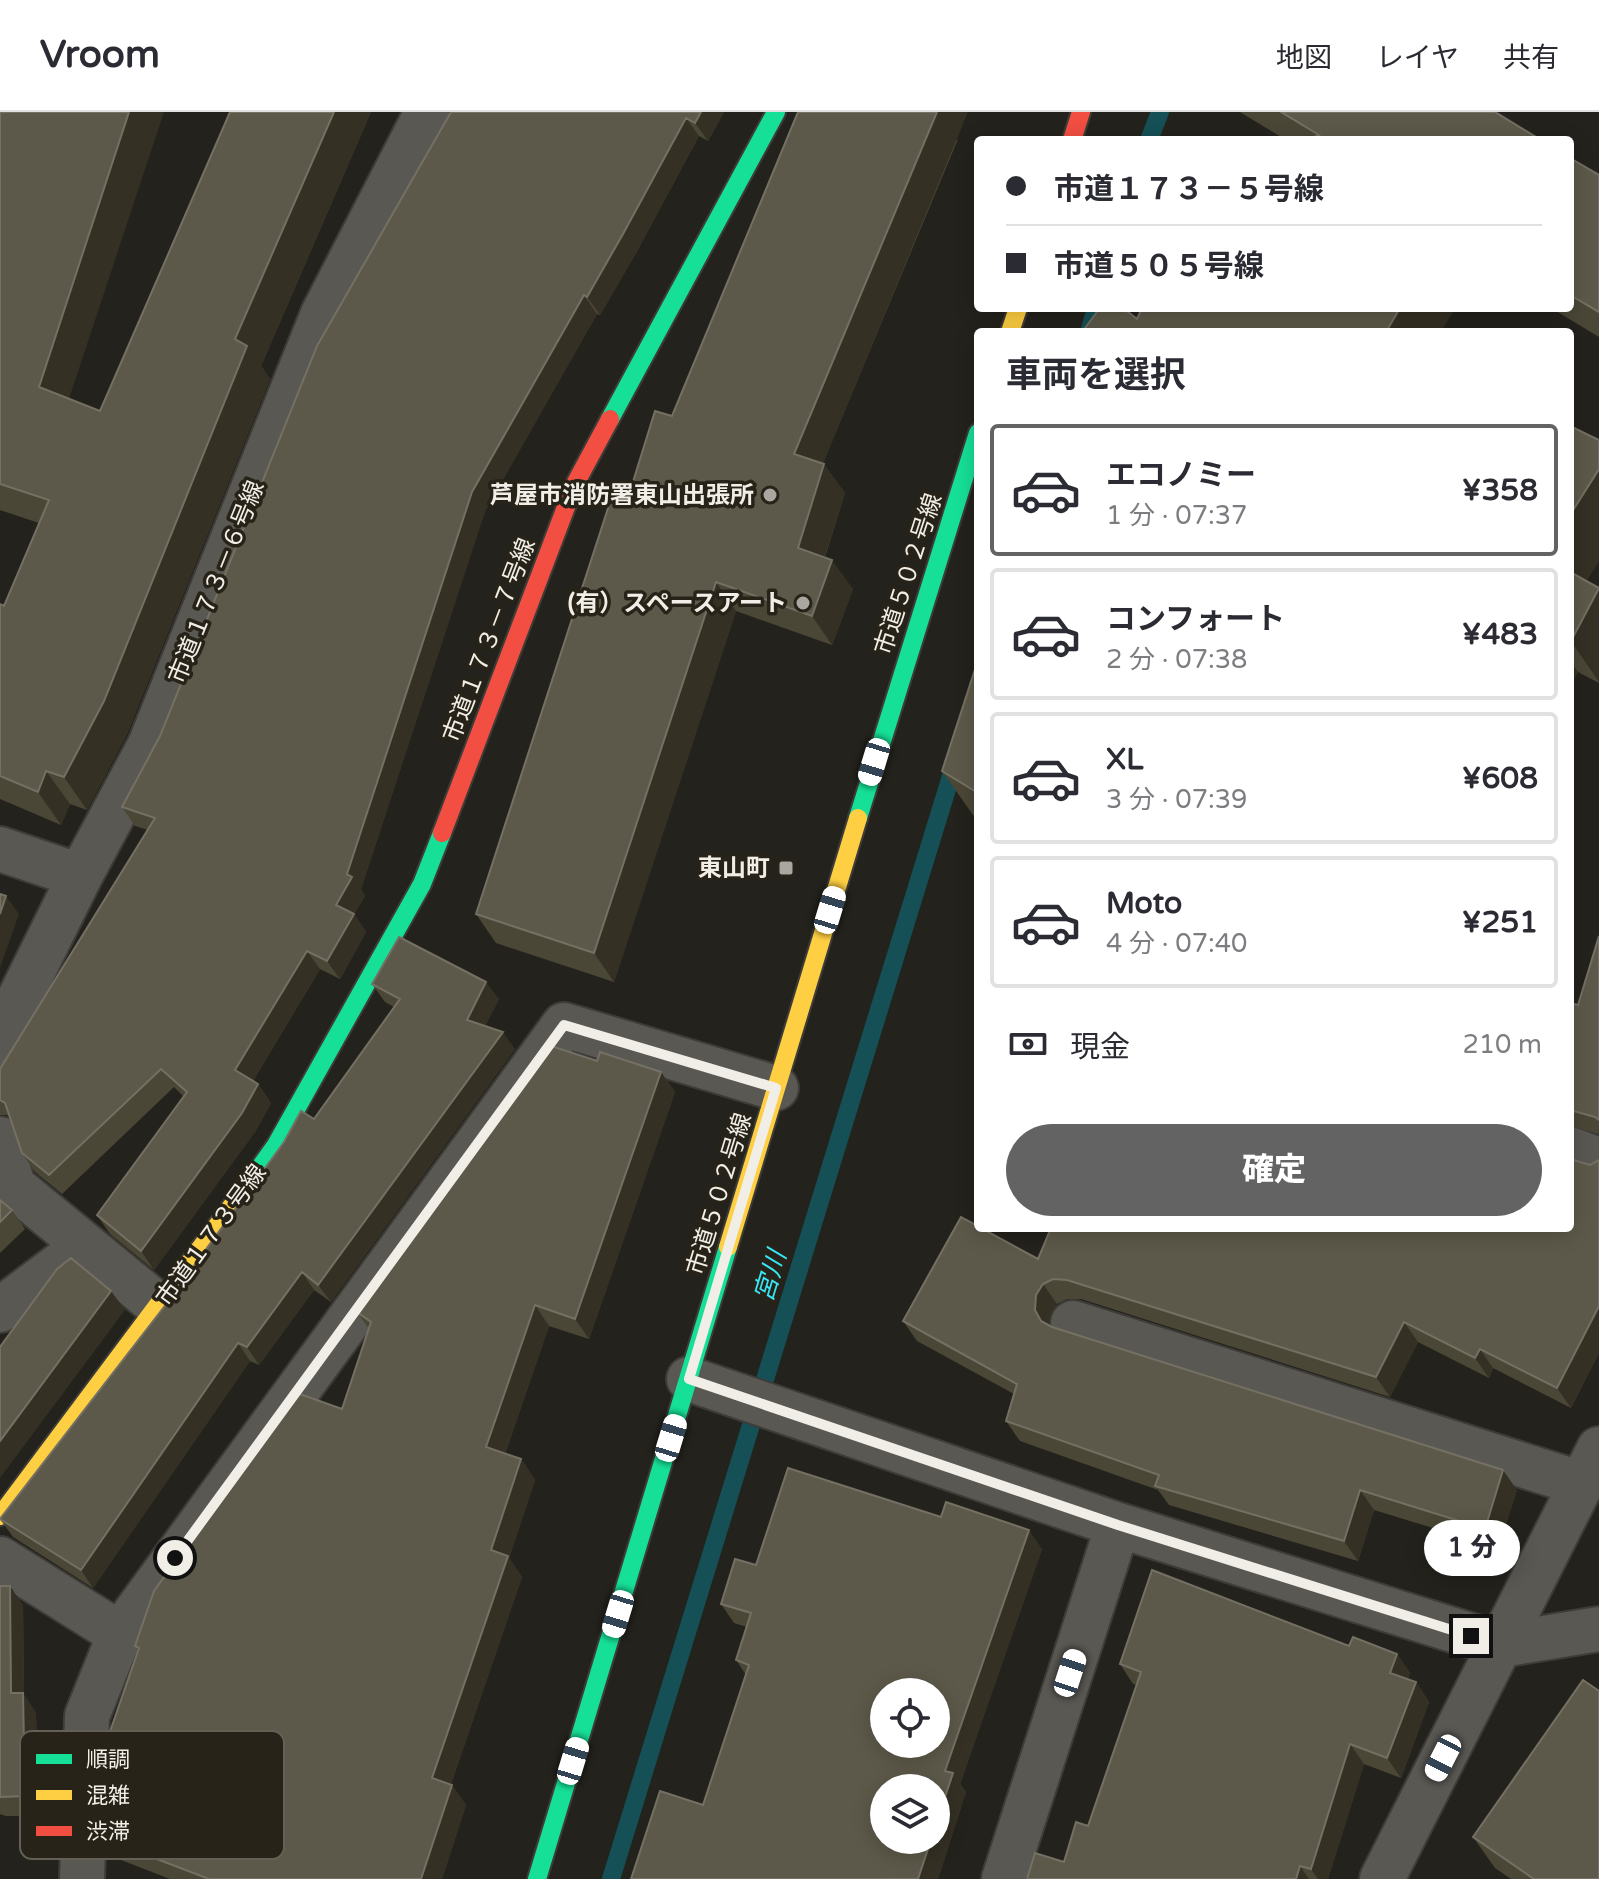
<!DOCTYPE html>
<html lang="ja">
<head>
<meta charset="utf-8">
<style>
  :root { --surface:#fff; --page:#f2f2f3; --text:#2b2b33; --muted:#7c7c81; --line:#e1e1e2; --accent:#646364 }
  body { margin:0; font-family:"Varela Round","Noto Sans JP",sans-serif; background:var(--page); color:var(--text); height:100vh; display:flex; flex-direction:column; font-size:30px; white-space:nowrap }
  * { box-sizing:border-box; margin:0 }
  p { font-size:26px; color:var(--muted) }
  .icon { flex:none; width:44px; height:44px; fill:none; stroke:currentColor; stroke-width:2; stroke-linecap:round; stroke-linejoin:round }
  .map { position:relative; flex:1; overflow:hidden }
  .side { position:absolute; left:974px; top:216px; width:600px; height:904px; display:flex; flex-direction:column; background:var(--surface); border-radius:8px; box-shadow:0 4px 20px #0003 }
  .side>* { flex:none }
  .banner { position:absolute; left:974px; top:24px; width:600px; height:176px; border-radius:8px; box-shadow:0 4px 20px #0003; display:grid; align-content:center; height:176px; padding:0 32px; background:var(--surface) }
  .buttons { position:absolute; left:870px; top:1566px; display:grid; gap:16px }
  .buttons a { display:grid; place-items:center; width:80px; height:80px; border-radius:50%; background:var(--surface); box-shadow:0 4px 20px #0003; font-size:40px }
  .end { position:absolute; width:36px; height:36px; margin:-18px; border:10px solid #f1eee7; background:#111; box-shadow:0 0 0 4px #111 }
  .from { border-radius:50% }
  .bubble { position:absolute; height:56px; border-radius:28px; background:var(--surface); box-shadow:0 4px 20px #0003; font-size:26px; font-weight:800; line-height:56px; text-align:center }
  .car { position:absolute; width:24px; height:48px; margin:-24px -12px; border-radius:10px; box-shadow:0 0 6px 2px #0007; background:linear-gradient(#fff 24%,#345 0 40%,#fff 0 76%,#345 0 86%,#fff 0) }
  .banner b { display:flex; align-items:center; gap:28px; height:76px; font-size:30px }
  .banner b+b { border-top:2px solid var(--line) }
  .banner i { width:20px; height:20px; background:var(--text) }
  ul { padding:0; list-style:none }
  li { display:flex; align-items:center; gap:24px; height:132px; margin:0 16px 12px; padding:0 16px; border:4px solid var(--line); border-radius:8px }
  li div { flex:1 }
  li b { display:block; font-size:30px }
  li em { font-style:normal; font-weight:800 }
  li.selected { border-color:var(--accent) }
  li>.icon { width:72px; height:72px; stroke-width:1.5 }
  h2 { padding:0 32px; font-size:36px; line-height:96px }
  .pay { display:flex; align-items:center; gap:20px; height:88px; padding:0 32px; font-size:30px }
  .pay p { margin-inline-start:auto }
  .primary-button { display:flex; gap:16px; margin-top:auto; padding:16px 32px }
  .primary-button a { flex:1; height:92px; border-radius:48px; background:var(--accent); color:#fff; font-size:32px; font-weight:800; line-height:92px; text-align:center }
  header { display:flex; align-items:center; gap:48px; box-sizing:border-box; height:112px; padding:0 40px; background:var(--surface); border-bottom:2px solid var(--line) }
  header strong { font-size:38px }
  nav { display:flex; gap:44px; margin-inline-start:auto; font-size:28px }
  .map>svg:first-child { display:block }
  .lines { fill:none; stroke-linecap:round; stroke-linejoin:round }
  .stream { stroke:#155056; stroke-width:18 }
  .street-casing { stroke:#3e3c38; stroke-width:48 }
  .fast-casing { stroke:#3e3c38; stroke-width:22 }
  .slow-casing { stroke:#3e3c38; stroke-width:22 }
  .jam-casing { stroke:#3e3c38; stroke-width:22 }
  .street { stroke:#5a5853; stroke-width:44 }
  .fast { stroke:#16e098; stroke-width:18 }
  .slow { stroke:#ffcf43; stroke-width:18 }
  .jam { stroke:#f24e42; stroke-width:18 }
  .wall { fill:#4b4737 }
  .shaded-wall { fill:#343024 }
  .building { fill:#5d594a; stroke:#747063; stroke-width:2; fill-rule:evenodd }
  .route { stroke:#f1eee7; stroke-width:10 }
  .poi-dot { fill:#a9a7a0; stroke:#272318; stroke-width:3 }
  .labels { text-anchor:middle; stroke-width:7; stroke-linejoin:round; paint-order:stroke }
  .poi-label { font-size:24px; font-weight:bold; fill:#f1eee7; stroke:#272318; text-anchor:end }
  .street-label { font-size:24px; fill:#f1eee7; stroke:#272318 }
  .water-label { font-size:26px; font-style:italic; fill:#36e7f8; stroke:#272318 }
  .key { fill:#272318; stroke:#646056; stroke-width:2 }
  .key-label { font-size:22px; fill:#f1eee7 }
</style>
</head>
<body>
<header>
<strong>Vroom</strong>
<nav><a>地図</a><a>レイヤ</a><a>共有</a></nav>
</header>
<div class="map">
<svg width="1599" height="1767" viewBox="0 0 1599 1767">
  <rect width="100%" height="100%" fill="#24221c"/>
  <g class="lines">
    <path class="stream" d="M1149,28L1160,0
      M1089,220L1096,196
      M611,1767L956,648"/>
    <defs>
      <path id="street" d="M0,737L80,764
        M0,937L1,924L80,764L150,633L323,202L427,0
        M0,1027L13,1074L159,1194
        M1570,1037L1599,1048
        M0,1198L85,1134
        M1073,1211L1582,1372
        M689,1267L1118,1413L1501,1533L1599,1517
        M0,1447L120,1522
        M82,1767L87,1604L120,1522L564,913L776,976
        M1004,1767L1118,1413
        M1382,1767L1599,1337"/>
      <path id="fast" d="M610,307L776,0
        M858,706L978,321
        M243,1079L276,1033L422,772L442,721
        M537,1767L728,1135"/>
      <path id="slow" d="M1010,220L1018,196
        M728,1135L858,706
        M0,1404L243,1079"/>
      <path id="jam" d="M1072,28L1081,0
        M442,721L574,374L610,307"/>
    </defs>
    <use href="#street" class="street-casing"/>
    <use href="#fast" class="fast-casing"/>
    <use href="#slow" class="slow-casing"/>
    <use href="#jam" class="jam-casing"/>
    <use href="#street" class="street"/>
    <use href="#fast" class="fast"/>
    <use href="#slow" class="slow"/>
    <use href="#jam" class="jam"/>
  </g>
  <path class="wall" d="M0,0L69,287L100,299L230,0H371L261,254L270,267L127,622L87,698L70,692L61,713L0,687V492L4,494L39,411L0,398Z
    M451,0H724L708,29L699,24L636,141L600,203L597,202L485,399L361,777L365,784L354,802L366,820L340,867L320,857L253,969L258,972L271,991L255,1020L154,1158L110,1122L97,1103L184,985L174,975L62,1082L35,1060L22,1041L10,1005L7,1003H0V957L148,718L135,714L122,695L160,624Z
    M1240,0H1495L1541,28H1286Z
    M958,27L823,351L845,381L825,445L853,477L832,533L736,499L614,870L496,831L476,802L627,389L672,304Z
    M1570,46L1599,63V225L1551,196H1570Z
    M1570,314L1599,328V449L1586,469L1599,476V571L1578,560L1570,574Z
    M978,548V706L973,703L942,659Z
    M1599,824V1022L1570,1014V891L1578,893Z
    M372,872L499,887L485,914L515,937L331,1190L314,1178L259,1253L250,1249L93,1476L13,1425L0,1407L167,1191L284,1030L314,1007L394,895L385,890Z
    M597,949L661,960L675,980L589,1227L549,1214L505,1342L521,1347L535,1368L509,1446L522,1465L451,1672L466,1693L442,1767H170L108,1743L94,1723L104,1695L95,1682L138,1539L135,1534L342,1297L369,1217L357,1200Z
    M1599,1048V1241L1571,1296L1493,1256L1489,1266L1418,1230L1390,1285L1081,1187H1067L1057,1192L1050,1203L1049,1214L1052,1215L1517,1378L1498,1436L1374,1398L1358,1449L1169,1393L1158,1378L1020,1329L1006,1309L1014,1282L917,1229L903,1209L1038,1147L1590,1053Z
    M0,1088L12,1098L25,1117L0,1141Z
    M1042,1437L960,1672L966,1680L938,1767H631L703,1693L746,1563L736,1548L747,1515L734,1511L721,1492L756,1453Z
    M0,1474L23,1493L24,1583L36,1601L38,1704H6L0,1702Z
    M1349,1534L1397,1542L1410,1561L1408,1567L1416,1570L1429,1590L1401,1666L1364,1652L1328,1767H1027L1064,1750L1088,1714L1137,1573L1133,1572L1120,1552Z
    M1473,1725L1599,1767H1511L1495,1756Z"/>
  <path class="shaded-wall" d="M129,0H164L62,308L39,275Z
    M334,0H371L261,254L270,267L127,622L87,698L64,665L235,227Z
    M701,0H724L708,29L695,11Z
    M937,0H968L815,371L794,342Z
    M686,6L699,24L636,141L600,203L587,185Z
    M584,183L597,202L485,399L361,777L365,784L354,802L366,820L340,867L327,849L336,793L472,380Z
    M1400,196H1455L1441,220H1386Z
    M824,352L845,381L818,465L798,436Z
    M1599,357V449L1574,489L1570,484V403Z
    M832,448L853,477L832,533L812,504Z
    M716,470L736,499L614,870L594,841Z
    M1599,476V570L1571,529Z
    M1570,549L1578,560L1570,574Z
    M46,659L70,692L61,713L38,680Z
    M6,784L19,802L0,856V802Z
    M307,839L320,857L248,977L235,958Z
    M486,870L499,887L479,926L467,908Z
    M503,920L515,937L331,1190L318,1173Z
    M661,960L675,980L589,1227L575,1207Z
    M258,972L271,991L255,1020L154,1158L141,1139Z
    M302,1160L314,1178L259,1253L247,1235Z
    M1043,1172L1057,1192L1050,1203L1049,1217L1041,1209L1035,1198L1036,1183Z
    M111,1179L125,1198L0,1366V1329Z
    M535,1193L549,1214L500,1356L486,1335Z
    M1599,1194V1241L1571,1296L1557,1276Z
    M1404,1210L1418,1230L1390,1285L1376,1265Z
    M238,1231L250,1249L93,1476L81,1458Z
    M1480,1237L1493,1256L1489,1266L1475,1246Z
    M521,1347L535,1368L509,1446L522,1465L446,1686L432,1666L491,1438Z
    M1503,1358L1517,1378L1498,1436L1485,1417Z
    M1360,1378L1374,1398L1358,1449L1344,1429Z
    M1029,1418L1042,1437L960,1672L966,1680L938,1767H918L931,1728H936V1712L945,1659Z
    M10,1474L23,1493L24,1583L36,1601L38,1704L25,1684L11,1581Z
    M1397,1542L1410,1561L1404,1580L1390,1561Z
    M1416,1570L1429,1590L1401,1666L1387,1646Z
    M1350,1632L1364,1652L1328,1767H1318L1311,1757Z
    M452,1673L466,1693L442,1767H421Z
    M1300,1754L1309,1767H1296Z"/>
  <path class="building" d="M0,0H129L39,275L100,299L230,0H334L235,227L247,234L104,589L64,665L46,659L38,680L0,664V492L4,494L49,388L0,372Z
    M451,0H701L695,11L686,6L623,122L587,185L584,183L472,380L347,762L352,765L336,793L354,802L327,849L307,839L235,958L258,972L242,1001L141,1139L97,1103L187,980L161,957L49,1063L22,1041L5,991L0,988V957L155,706L122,695L160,624L317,234Z
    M798,0H937L794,342L824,352L798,436L832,448L812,504L716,470L594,841L476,802L612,384L627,389L655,299L672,304Z
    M1281,0H1495L1541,28H1307L1319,23Z
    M1570,46L1599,63V200L1570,183Z
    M1100,196H1123L1137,207L1142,196H1400L1386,220H1082Z
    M1570,314L1599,328V357L1570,403Z
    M1570,460L1599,476L1571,529H1570Z
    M978,548V681L942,659Z
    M0,782L6,784L0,802Z
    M1599,824V1008L1595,1005L1570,998V891L1578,893Z
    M399,825L486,870L467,908L503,920L318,1173L302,1160L247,1235L238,1231L81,1458L0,1407L167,1191L284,1030L301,999L314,1007L400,887L372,872Z
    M551,934L597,949L600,940L661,960L575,1207L535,1193L486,1335L521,1347L491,1438L508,1444L432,1666L452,1673L421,1767H209L94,1723L109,1682H95V1663L139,1536L135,1534L154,1479L297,1281L342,1297L371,1210L357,1200Z
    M1570,1047L1590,1053L1599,1048V1194L1557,1276L1480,1237L1475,1246L1404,1210L1376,1265L1067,1168L1053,1167L1043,1172L1036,1183L1035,1198L1041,1209L1052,1215L1503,1358L1485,1417L1360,1378L1344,1429L1155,1374L1159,1363L1006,1309L1017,1272L903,1209L961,1105L978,1114V1116H981L1038,1147L1051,1116H1570Z
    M0,1088L12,1098L0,1110Z
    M71,1146L111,1179L0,1329V1235L57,1157Z
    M788,1356L941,1405L946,1390L1029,1418L945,1659L953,1661L936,1712V1676H884V1728H931L918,1767H631L660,1679L703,1693L749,1553L736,1548L751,1501L721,1492L735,1447L756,1453ZM884,1580H936V1632H884Z
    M1152,1458L1349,1534L1353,1525L1397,1542L1390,1561L1416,1570L1387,1646L1350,1632L1311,1757L1300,1754L1296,1767H1027L1035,1741L1064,1750L1076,1710L1088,1714L1141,1560L1120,1552Z
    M0,1474H10L11,1581H23L25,1684L0,1685Z
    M1583,1568L1599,1579V1767H1534L1473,1725Z"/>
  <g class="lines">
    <path class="route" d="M175,1446L564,913L776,976L689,1267L1118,1413L1471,1524"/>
  </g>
  <g class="poi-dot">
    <circle cx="770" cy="383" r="8"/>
    <circle cx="803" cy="491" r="8"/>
    <rect x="778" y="748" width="16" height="16" rx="4"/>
  </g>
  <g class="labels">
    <g class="poi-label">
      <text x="754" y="391">芦屋市消防署東山出張所</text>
      <text x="787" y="499">(有）スペースアート</text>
      <text x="770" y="764">東山町</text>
    </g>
    <g class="street-label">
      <text transform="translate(908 462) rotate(-72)" y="8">市道５０２号線</text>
      <text transform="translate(216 470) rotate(-68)" y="8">市道１７３－６号線</text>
      <text transform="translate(489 528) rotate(-69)" y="8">市道１７３－７号線</text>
      <text transform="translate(719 1082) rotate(-73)" y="8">市道５０２号線</text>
      <text transform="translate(211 1123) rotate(-54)" y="8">市道１７３号線</text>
    </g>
    <g class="water-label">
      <text transform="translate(770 1164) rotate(-73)" y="9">宮川</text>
    </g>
  </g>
  <rect x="20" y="1619" width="264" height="128" rx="12" class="key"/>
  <rect x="36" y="1642" width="36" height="10" fill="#16e098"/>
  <rect x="36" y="1678" width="36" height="10" fill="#ffcf43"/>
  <rect x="36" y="1714" width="36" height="10" fill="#f24e42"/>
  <g class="key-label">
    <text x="86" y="1655">順調</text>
    <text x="86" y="1691">混雑</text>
    <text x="86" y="1727">渋滞</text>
  </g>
</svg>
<div class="buttons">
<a><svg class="icon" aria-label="locate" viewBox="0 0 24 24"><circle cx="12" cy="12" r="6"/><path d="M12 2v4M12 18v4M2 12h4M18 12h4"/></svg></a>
<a><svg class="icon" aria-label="layers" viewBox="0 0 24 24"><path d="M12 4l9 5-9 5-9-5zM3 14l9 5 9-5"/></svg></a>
</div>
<i class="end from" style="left:175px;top:1446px"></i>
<i class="end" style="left:1471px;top:1524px"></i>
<div class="bubble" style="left:1424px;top:1408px;width:96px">1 分</div>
<i class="car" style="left:874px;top:650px;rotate:197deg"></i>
<i class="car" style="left:830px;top:798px;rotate:17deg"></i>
<i class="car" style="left:671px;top:1326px;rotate:17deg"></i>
<i class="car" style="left:618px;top:1502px;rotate:197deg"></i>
<i class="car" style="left:1070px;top:1561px;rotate:18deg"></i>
<i class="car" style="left:1443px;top:1646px;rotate:207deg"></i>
<i class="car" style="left:573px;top:1649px;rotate:17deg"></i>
<div class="banner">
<b><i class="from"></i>市道１７３－５号線</b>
<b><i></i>市道５０５号線</b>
</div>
<section class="side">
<h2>車両を選択</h2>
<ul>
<li class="selected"><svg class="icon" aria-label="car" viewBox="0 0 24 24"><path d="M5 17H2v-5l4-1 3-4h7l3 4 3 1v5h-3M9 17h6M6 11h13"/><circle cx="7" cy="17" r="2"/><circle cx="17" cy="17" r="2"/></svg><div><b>エコノミー</b><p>1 分 · 07:37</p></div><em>¥358</em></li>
<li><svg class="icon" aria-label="car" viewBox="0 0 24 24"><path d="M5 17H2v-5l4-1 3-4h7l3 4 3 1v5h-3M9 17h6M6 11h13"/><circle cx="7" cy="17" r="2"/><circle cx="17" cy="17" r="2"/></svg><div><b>コンフォート</b><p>2 分 · 07:38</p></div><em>¥483</em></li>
<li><svg class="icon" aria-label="car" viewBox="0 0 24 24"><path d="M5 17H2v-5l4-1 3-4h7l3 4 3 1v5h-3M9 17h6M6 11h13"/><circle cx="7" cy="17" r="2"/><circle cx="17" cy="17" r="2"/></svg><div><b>XL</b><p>3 分 · 07:39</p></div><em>¥608</em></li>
<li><svg class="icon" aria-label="car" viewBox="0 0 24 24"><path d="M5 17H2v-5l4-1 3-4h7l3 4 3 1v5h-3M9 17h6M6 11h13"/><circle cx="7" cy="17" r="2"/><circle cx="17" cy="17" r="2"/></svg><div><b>Moto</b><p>4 分 · 07:40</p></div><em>¥251</em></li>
</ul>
<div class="pay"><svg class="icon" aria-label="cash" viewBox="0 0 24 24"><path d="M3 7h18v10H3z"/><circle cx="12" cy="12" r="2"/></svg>現金<p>210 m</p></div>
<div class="primary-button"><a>確定</a></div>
</section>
</div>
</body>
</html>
